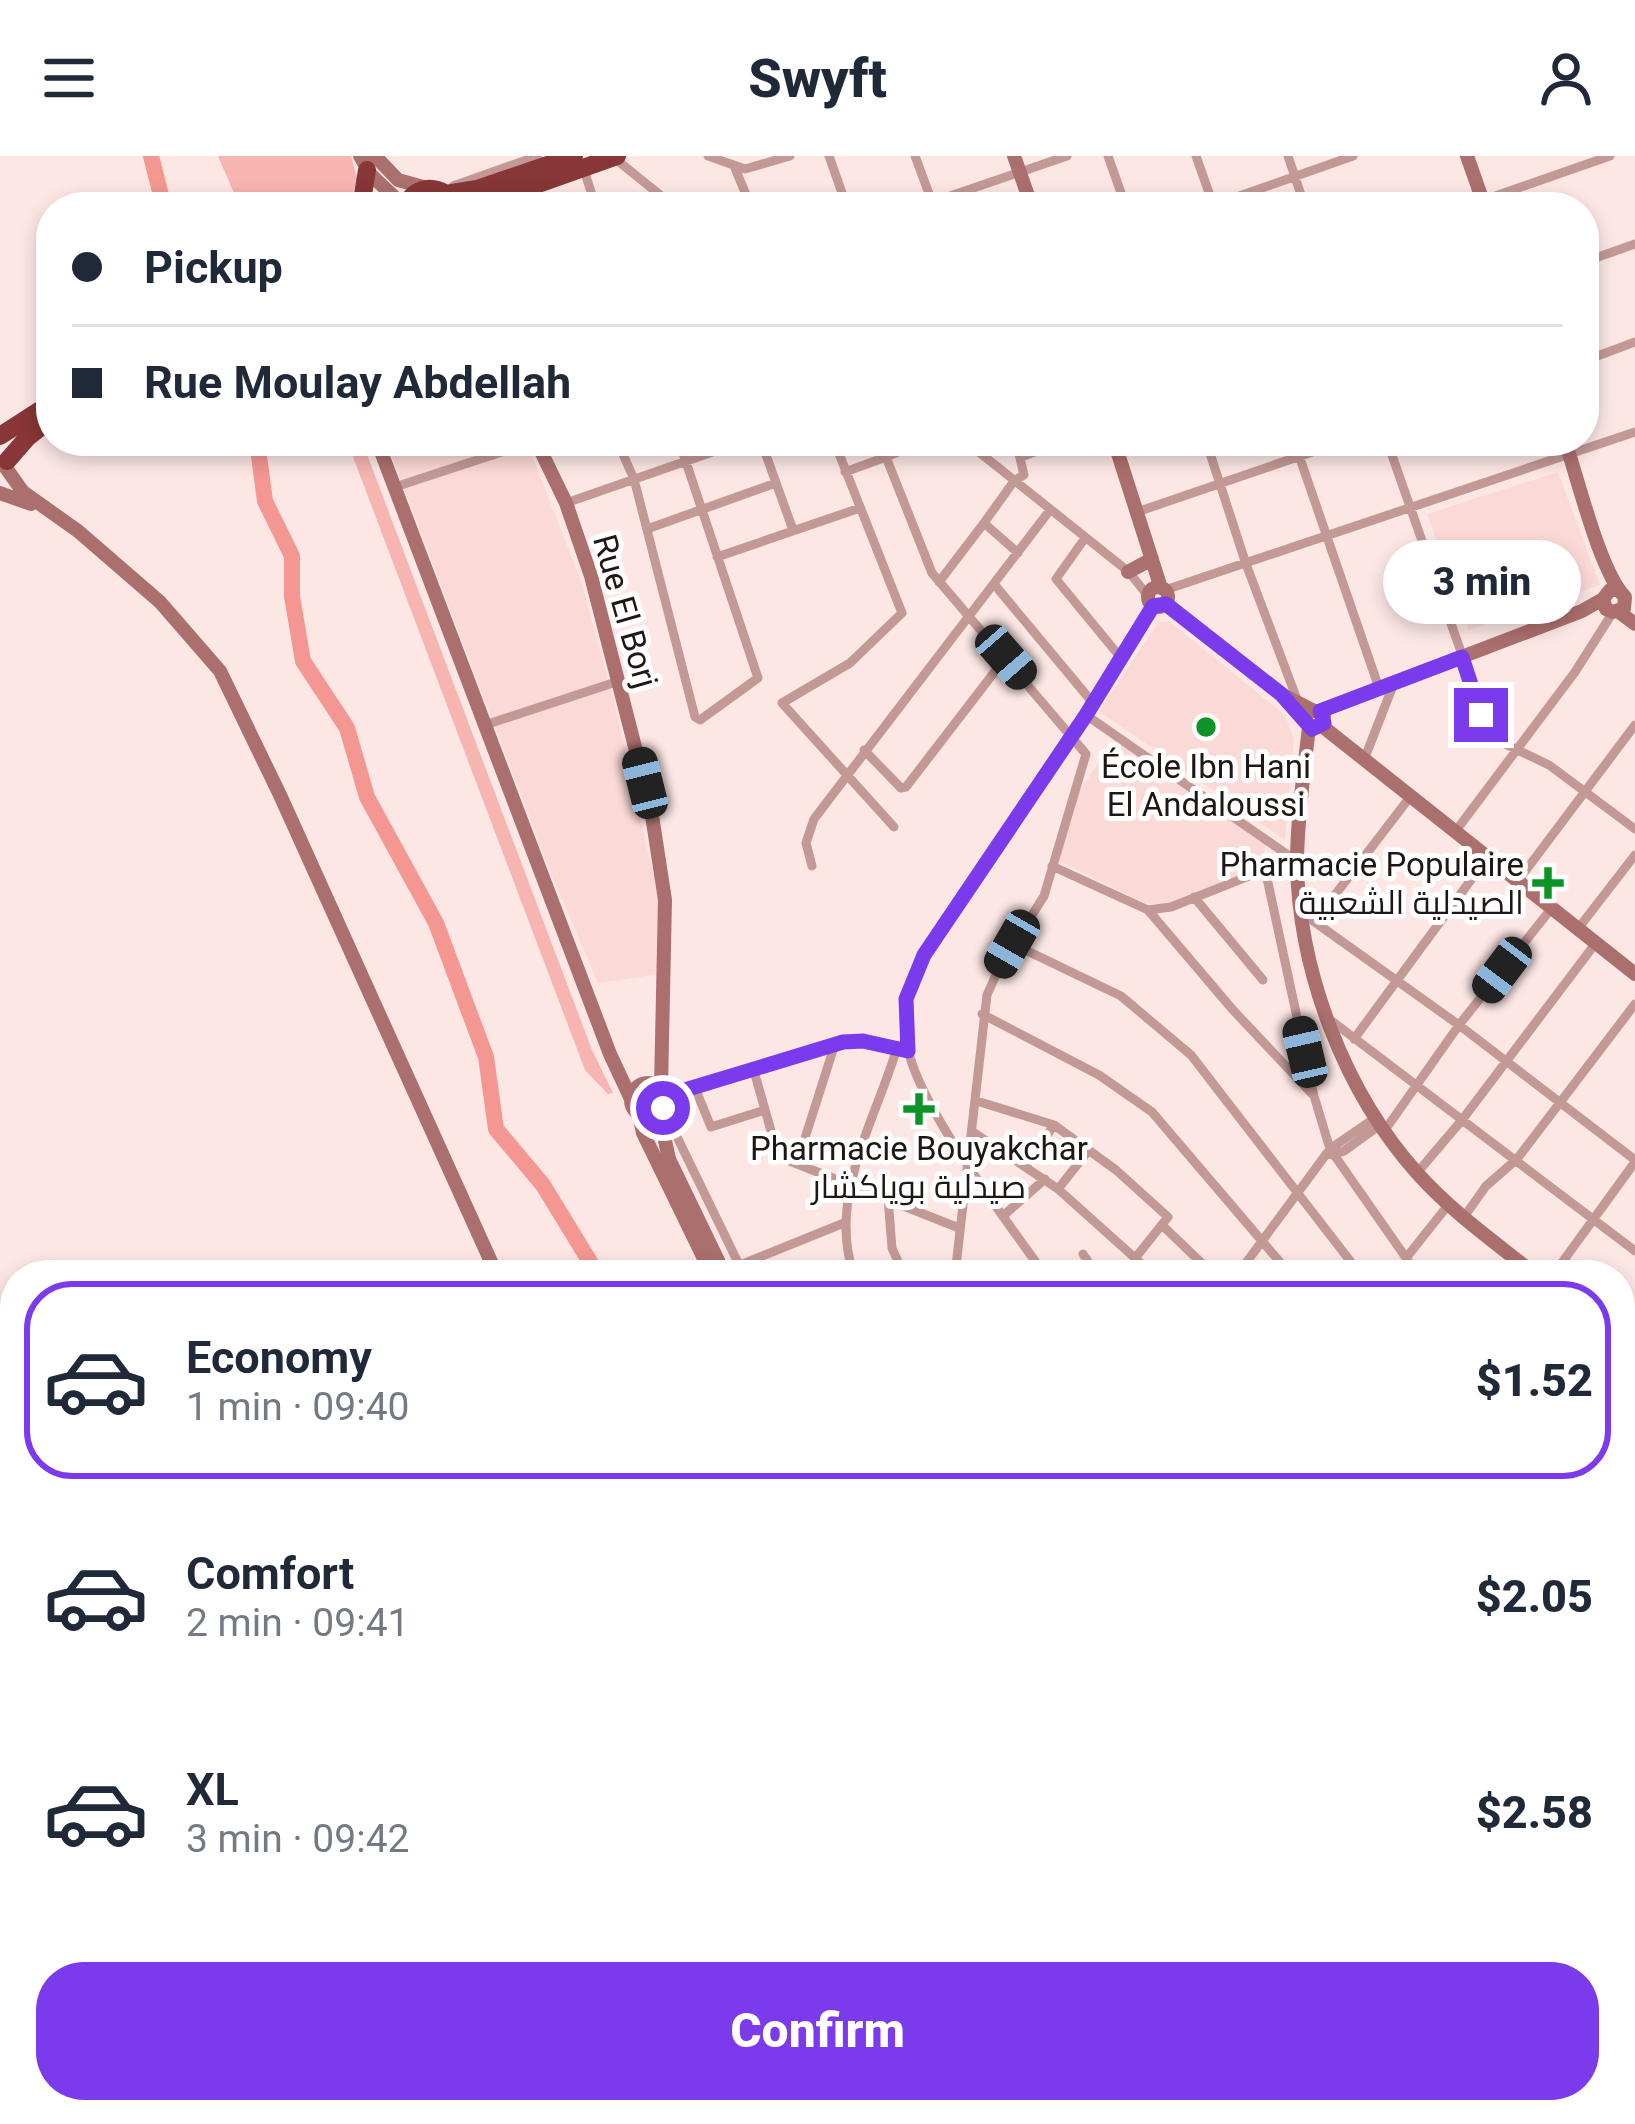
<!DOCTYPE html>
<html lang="en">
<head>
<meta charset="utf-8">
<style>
  :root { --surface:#fff; --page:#f2f2f3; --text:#1f2937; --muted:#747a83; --line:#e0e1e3; --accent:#7c3aed }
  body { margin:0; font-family:Roboto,Cairo,sans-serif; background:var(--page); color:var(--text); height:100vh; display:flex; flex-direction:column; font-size:45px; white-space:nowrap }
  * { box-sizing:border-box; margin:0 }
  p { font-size:39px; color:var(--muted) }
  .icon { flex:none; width:66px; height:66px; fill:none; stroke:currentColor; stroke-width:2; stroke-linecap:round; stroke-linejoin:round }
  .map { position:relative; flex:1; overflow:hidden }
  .panel { position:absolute; left:0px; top:1104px; width:1635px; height:864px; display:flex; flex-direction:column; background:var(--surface); border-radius:48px 48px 0 0; box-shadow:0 6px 18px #0003 }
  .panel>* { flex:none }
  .hud { position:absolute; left:36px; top:36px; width:1563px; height:264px; border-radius:48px; box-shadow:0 6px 18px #0003; display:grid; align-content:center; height:264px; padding:0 36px; background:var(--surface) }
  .end { position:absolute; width:54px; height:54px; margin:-27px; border:15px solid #7c3aed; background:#fff; box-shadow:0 0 0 6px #fff }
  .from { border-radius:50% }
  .bubble { position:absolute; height:84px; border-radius:42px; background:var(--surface); box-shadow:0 6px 18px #0003; font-size:39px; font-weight:800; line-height:84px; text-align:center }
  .car { position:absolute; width:36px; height:72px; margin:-36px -18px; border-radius:15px; box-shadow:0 0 9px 3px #0007; background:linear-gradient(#222 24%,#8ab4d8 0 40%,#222 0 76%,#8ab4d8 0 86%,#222 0) }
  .hud b { display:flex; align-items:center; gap:42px; height:114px; font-size:45px }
  .hud b+b { border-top:3px solid var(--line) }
  .hud i { width:30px; height:30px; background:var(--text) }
  ul { padding:21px 0 0; list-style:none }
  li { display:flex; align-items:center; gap:36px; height:198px; margin:0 24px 18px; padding:0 12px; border:6px solid transparent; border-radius:48px }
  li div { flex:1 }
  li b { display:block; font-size:45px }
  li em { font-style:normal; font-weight:800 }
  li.active { border-color:var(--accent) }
  li>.icon { width:108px; height:108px; stroke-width:1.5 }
  .button { display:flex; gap:24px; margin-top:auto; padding:24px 36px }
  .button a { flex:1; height:138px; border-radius:48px; background:var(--accent); color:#fff; font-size:48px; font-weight:800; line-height:138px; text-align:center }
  header { display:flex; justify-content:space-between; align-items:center; height:156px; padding:0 36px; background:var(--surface); font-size:54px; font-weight:800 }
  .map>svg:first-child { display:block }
  .built { fill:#fbd9d6 }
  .green { fill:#f6b5b1 }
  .forest { fill:#e88d89 }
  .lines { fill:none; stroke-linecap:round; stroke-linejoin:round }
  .stream { stroke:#b4706e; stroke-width:3 }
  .river { stroke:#f49793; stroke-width:16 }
  .street { stroke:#c39996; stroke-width:9 }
  .secondary { stroke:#ab706d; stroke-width:14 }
  .highway { stroke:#883637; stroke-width:18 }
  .route { stroke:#7c3aed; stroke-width:15 }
  .poi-dot { fill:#0e9326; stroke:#fff; stroke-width:4.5 }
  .labels { text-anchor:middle; stroke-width:10; stroke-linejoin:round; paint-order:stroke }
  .street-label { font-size:33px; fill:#1f1616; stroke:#fff }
  .poi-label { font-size:33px; fill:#1f1616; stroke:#fff }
</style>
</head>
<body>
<header><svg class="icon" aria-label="menu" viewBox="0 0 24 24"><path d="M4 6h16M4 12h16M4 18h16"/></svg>Swyft<svg class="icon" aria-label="person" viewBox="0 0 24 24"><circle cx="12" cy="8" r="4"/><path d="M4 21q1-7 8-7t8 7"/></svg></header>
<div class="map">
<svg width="1635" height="1968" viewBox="0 0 1635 1968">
  <rect width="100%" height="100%" fill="#fce7e5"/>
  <path class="built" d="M386,285H526L581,425L613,541L659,745V818L598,827L549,712Z
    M1558,316L1600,429L1469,474L1427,358Z
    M1159,466H1170L1285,559L1294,583L1285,684L1099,555Z
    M1116,582L1267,684L1260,711L1164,750L1145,747L1055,703L1073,644Z
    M1620,1296L1635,1324V1410L1620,1415Z"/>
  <path class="green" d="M218,0H351L357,22L350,51H240Z
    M347,285H362L592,894L613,937L608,938L585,914Z"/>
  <path class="forest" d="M0,1156L15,1160V1464L0,1466Z"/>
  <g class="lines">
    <path class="stream" d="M781,1953L794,1968"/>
    <path class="river" d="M151,0L164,51
      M257,285L265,345L292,400V440L303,505L347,572L367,641L436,767L486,901L496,973L543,1029L598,1119
      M79,1953L110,1957L132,1968
      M0,1959L20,1953
      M570,1968L593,1953"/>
    <path class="street" d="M708,0L745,13L790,0
      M829,0L847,51
      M915,0L934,51
      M1108,0L1126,51
      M1196,0L1214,51
      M1288,0L1305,51
      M613,1L675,51
      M583,11L596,51
      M735,12L751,51
      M453,30L538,0
      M918,51L1067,0
      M1208,51L1353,0
      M1464,51L1610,0
      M1584,106L1635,88
      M1584,205L1635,186
      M617,285L634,323L695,561L700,564L758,522L679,285
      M761,285L793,374
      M834,285L902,457L850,507L782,547L894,671
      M924,285L886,301L932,417L1086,598L1044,740L1000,810L987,839L955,1119
      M965,285L1129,416L1148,440
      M1016,285L1024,319L1014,325L984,367L1018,397
      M1206,285L1246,408L1298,546
      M1294,285L1379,532
      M1387,285L1487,570L1505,588L1549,609L1635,673
      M1021,301L1064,285
      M845,316L886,301
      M395,331L535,285
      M566,347L744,285
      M1137,356L1344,285
      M647,373L776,327
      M1085,382L1056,423L1121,502
      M717,401L860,352
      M939,426L984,367
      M994,428L1093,547
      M1165,434L1635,276
      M1086,559L1298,706
      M485,569L619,525
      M864,594L901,632L906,631L1006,501
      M1364,604L1394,527
      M1455,676L1575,516L1613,456
      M812,710L806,687L814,663L1050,354
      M1052,710L1148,754L1233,854L1314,940
      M1265,713L1314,940L1330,993L1418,1119
      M1517,726L1635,569
      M1194,741L1263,824
      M1148,754L1171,751L1277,709L1296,708
      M1302,757L1459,869L1635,1004
      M1315,765L1410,641
      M1577,774L1635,699
      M1013,788L1121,840L1191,899L1361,1119
      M982,858L1099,919L1152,956L1291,1119
      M1329,863L1635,1095
      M1354,883L1487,702
      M754,915L777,996L782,1002L959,1072
      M695,932L711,971L765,954
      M665,940L843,885H863L907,895
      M977,945L1054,969L1116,1014L1168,1061L1136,1101
      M663,952L744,1119
      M1385,974L1459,869L1551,753
      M973,976L1058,1033L1154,1119
      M1332,999L1344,995L1380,969
      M797,1007L835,888
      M1026,1010L1054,969
      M1417,1017L1462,964L1595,788
      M1058,1033L1089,994
      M888,1042L892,1092L904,1119
      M1004,1059L1045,1023
      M1464,1061L1486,1030L1517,1003L1635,848
      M1163,1070L1214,1119
      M1083,1098L1097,1119
      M1406,1102L1449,1048
      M740,1109L844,1067
      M854,1119C827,1043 875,965 897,892
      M1045,1119C1008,1066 916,948 907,888C901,855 909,828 924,799L1086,559L1153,450
      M1237,1119L1330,993L1375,962
      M1553,1119L1635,1006
      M1620,1930L1635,1923
      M1122,1953L1140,1968
      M1146,1953L1163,1968
      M1600,1953L1607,1968
      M662,1968L680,1953
      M1552,1968L1576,1953"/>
    <path class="secondary" d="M360,0L371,19L405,51
      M375,0L398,24L427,32
      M1014,0L1032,51
      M1467,0L1485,51
      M377,285L610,898L631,943
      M536,285L566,347L591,420L651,653L665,744L661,932
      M1114,285L1161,432
      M1565,285C1578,323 1600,416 1625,441L1624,452L1613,456L1606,453L1603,443L1610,434H1618
      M6,312L23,336L78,375L160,446L220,515L280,639L497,1119
      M0,337L31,348
      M1128,416L1152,403
      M1148 441a10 10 0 1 1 20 0a10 10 0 1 1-20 0Z
      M1165,448L1281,538L1312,554
      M1619,456L1635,468
      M1320,555L1582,455L1603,443
      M1322,570L1635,818
      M1309,571L1322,570L1324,560L1320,555H1309L1305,562L1309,571C1304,616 1297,663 1297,708C1299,817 1345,937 1418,1018C1452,1056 1496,1087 1536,1119
      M631 944a17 17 0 1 1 34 0a17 17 0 1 1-34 0Z
      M659,957L669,1003L725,1119
      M639,958L643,977L712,1119
      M1620,1179L1635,1191
      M1620,1195L1635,1206
      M1620,1670L1635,1674
      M1620,1692L1635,1697
      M0,1875L15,1879"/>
    <path class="highway" d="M446,38L477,33L574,0
      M361,51L367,14
      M405,51C413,33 429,28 446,38L454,51
      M473,51L617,0
      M0,280L51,247
      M7,305L27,282L51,263"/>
  </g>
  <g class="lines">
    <path class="route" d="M663,952L665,940L843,886L863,885L908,895L906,843L924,799L1086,559L1153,450L1166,448L1281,538L1312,573L1324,567L1320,555L1462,501L1481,559"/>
  </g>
  <g class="poi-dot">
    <circle cx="1206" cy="571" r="12"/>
    <path d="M1542 709h12v12h12v12h-12v12h-12v-12h-12v-12h12z"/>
    <path d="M913 935h12v12h12v12h-12v12h-12v-12h-12v-12h12z"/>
  </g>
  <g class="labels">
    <g class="street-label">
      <text transform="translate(626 455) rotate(74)" y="12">Rue El Borj</text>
    </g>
    <g class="poi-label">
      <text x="1206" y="622">École Ibn Hani<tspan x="1206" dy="38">El Andaloussi</tspan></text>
      <text x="1524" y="720" text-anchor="end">Pharmacie Populaire<tspan x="1524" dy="38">الصيدلية الشعبية</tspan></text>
      <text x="919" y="1004">Pharmacie Bouyakchar<tspan x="919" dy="38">صيدلية بوياكشار</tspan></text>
    </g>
  </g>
</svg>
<i class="end from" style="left:663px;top:952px"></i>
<i class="end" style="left:1481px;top:559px"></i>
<div class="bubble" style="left:1383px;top:384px;width:198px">3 min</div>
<i class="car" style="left:1006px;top:501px;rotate:139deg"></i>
<i class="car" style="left:645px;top:627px;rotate:346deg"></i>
<i class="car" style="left:1012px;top:788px;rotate:210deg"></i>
<i class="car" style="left:1502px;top:814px;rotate:217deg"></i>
<i class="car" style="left:1305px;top:896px;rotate:347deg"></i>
<div class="hud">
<b><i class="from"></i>Pickup</b>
<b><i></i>Rue Moulay Abdellah</b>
</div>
<section class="panel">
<ul>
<li class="active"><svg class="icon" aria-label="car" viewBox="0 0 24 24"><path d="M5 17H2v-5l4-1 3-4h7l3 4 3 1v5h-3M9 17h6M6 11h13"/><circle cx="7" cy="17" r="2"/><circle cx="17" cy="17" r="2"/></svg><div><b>Economy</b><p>1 min · 09:40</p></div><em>$1.52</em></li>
<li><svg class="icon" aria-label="car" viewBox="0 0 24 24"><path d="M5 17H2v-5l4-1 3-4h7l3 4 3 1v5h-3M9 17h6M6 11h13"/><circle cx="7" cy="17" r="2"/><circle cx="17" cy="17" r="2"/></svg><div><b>Comfort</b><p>2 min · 09:41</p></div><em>$2.05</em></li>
<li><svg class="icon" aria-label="car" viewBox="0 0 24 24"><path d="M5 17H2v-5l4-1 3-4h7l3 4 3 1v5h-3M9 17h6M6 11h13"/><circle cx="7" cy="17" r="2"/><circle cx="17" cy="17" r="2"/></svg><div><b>XL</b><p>3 min · 09:42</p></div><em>$2.58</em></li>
</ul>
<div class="button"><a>Confirm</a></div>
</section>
</div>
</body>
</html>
